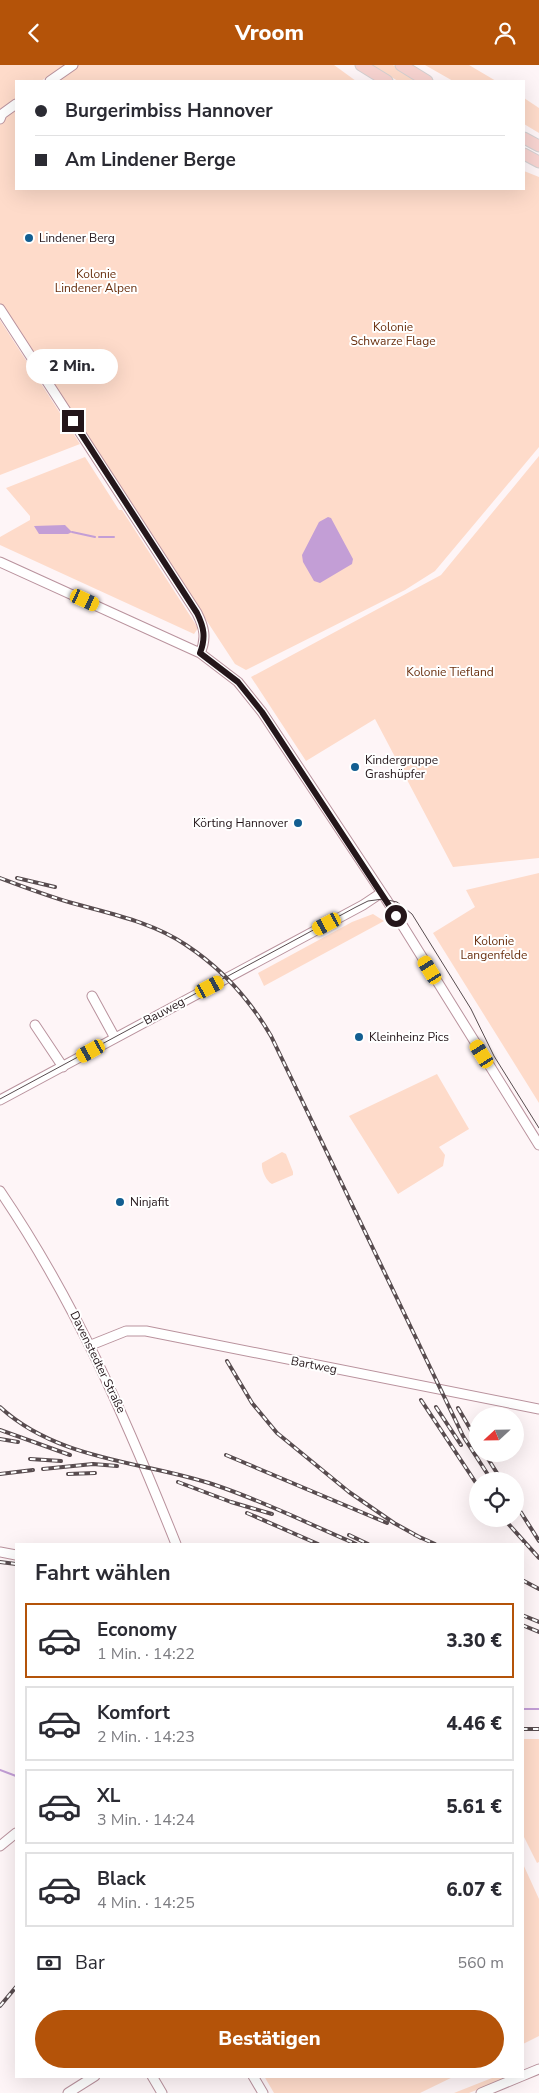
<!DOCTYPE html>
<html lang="de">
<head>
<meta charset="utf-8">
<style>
  :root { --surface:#fff; --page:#f2f2f3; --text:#2b2b33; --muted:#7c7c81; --line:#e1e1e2; --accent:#b45309 }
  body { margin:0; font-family:"Nunito Sans",sans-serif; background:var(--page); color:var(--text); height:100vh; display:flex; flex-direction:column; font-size:19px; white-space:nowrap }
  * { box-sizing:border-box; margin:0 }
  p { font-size:16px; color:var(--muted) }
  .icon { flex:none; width:28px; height:28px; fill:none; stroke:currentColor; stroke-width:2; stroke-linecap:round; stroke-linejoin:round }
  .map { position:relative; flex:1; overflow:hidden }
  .sheet { position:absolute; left:15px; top:1478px; width:509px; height:535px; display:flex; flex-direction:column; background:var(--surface); border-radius:0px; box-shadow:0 5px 20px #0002 }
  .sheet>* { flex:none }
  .top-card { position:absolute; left:15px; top:15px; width:510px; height:110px; border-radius:0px; box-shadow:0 5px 20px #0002; display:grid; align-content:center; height:110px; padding:0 20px; background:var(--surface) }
  .needle { width:32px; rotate:248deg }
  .buttons { position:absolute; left:469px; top:1342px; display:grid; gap:10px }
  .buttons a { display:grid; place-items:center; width:55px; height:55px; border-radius:50%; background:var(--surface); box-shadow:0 5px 20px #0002; font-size:25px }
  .end { position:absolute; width:22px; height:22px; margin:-11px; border:6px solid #24161a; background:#fff; box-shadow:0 0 0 2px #fff }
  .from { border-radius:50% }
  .bubble { position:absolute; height:35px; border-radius:18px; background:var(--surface); box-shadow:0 5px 20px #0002; font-size:16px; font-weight:800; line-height:35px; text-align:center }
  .car { position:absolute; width:15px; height:30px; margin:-15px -8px; border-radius:6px; box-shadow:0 0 4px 1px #0007; background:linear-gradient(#f5c518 24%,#345 0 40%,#f5c518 0 76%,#345 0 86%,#f5c518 0) }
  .top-card b { display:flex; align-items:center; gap:18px; height:48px; font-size:19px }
  .top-card b+b { border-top:1px solid var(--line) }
  .top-card i { width:12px; height:12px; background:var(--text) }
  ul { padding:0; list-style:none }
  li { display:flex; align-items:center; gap:15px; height:75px; margin:0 10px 8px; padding:0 10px; border:2px solid var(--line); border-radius:0px }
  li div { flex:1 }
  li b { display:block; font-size:19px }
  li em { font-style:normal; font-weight:800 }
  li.on { border-color:var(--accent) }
  li>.icon { width:45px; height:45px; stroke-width:1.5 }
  h2 { padding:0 20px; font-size:22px; line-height:60px }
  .pay { display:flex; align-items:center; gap:12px; height:55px; padding:0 20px; font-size:19px }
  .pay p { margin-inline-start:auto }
  .primary-button { display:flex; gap:10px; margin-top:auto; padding:10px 20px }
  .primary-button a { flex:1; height:58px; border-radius:30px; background:var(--accent); color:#fff; font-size:20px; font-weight:800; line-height:58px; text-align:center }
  header { display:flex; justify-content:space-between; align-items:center; height:65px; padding:0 20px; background:var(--accent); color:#fff; font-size:22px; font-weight:800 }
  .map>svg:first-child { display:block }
  .green { fill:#fedbca }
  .water { fill:#c39ed6 }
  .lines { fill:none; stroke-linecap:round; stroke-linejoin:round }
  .stream { stroke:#c39ed6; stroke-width:2 }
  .minor-casing { stroke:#b9929d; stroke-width:11 }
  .major-casing { stroke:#d3d0d1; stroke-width:13 }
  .minor { stroke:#fff; stroke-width:9 }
  .major { stroke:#f7d3d0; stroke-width:11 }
  .tram { stroke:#584c4f; stroke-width:1 }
  .rail-casing { stroke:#584c4f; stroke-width:4 }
  .rail { stroke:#fff; stroke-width:2; stroke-dasharray:5.5; stroke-linecap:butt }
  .route { stroke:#24161a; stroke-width:6 }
  .poi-dot { fill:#135e91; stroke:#fff; stroke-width:2 }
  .labels { text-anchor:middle; stroke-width:4; stroke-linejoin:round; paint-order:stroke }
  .poi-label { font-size:12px; fill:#24161a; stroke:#fff; text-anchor:start }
  .park-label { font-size:12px; fill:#692f0e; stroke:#fff }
  .street-label { font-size:12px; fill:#24161a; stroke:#fff }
</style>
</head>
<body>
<header><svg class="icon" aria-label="back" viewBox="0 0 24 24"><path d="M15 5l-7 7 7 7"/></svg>Vroom<svg class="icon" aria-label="person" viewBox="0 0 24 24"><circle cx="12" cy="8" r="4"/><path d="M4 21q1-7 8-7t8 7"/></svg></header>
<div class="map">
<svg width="539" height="2028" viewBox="0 0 539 2028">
  <rect width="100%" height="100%" fill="#fef5f7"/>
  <path class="green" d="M0,0H65L41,16H16V34L0,44Z
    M77,0H334L356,16H53Z
    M371,0H393L418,16H398Z
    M425,0H469L496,16H453Z
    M524,33L539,43V68L524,59Z
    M16,41V124H524V106L539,112V382L435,506L405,525L246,605L235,599L0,240V60L4,50Z
    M0,255L80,379L0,410Z
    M539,391V793L453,802L375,654L306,696L251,612L441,510Z
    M85,392L119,445H122L198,563L194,569L0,480V472L30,455V451L6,423Z
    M539,808V1038L433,868L475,842L466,825Z
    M373,849L384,856L264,921L258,908L352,857Z
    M437,1009L469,1064L439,1082L445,1090L443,1101L398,1129L349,1051Z
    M282,1087L286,1089L293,1107V1110L272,1119C266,1116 261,1104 262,1098Z
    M523,1674H539V1797L537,1798L523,1770Z
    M523,1799L539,1834V1971L523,1979Z
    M264,2011H455L420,2028H274Z
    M497,2011H511L469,2028H454Z"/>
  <path class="water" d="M328,452L331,453L353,494L352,499L320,518L314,516L303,497L302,490L319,457Z
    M65,460L72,467L68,469H39L34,461Z"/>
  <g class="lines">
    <path class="stream" d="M72,467L95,472
      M99,472H114
      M522,1644H539
      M0,1705L16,1711"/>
    <defs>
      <path id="minor" d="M50,16L73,0
        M0,54L2,49L16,39
        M0,244L197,548C204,562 207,573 200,588
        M0,497L200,588L238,617L262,647L386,834L539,1080
        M92,931L115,973
        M35,960L63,1002
        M0,1035L363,840L381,828
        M0,1126C76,1238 126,1354 176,1479
        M91,1280L126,1266H146L539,1344
        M0,1487L16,1490
        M0,1781L16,1768
        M152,2011L162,2028
        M253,2011L263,2028
        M522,2011L539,2004
        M68,2028L95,2011
        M481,2028L522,2011"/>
      <path id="major" d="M361,0L387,16
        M401,0L427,16
        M524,73L539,81
        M524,89L539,97"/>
    </defs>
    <use href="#minor" class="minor-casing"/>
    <use href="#major" class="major-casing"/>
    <use href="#minor" class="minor"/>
    <use href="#major" class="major"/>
    <path class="tram" d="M0,1034L356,842L368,836L383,834L397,837L412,849L471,944L494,991L539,1063"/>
    <defs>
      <path id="rail" d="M0,813C24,822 48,831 72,838C111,849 152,857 186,880C221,903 250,935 271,971L463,1371L492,1416
        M17,813L55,822
        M227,1296L252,1338L277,1368L349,1427L394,1458L421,1473
        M421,1335L478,1421
        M0,1342C59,1396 143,1396 215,1420C263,1436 309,1459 356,1479
        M436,1342L461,1380
        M458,1343L478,1377
        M0,1365L70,1390
        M0,1374L18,1377
        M485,1389L502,1416
        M226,1390L387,1458
        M30,1394L61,1396
        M43,1404L93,1399L117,1401
        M0,1409L33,1405
        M68,1409L95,1408
        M178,1417L231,1437L272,1449
        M515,1438L539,1476
        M247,1448L318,1479
        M504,1454L539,1493
        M349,1470L368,1479
        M415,1470L435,1479
        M0,1497L16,1499
        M522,1515L539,1524
        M522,1550L539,1557
        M522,1560L539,1567
        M522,1664H539
        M0,1941L16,1922"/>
    </defs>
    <use href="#rail" class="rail-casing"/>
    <use href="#rail" class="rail"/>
  </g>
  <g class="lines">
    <path class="route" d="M73,356L197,548C204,562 206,573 200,588L238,617L262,647L396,851"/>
  </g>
  <g class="poi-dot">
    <circle cx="29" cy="173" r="5"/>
    <circle cx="355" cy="702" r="5"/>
    <circle cx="298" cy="758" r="5"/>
    <circle cx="359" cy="972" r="5"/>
    <circle cx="120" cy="1137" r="5"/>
  </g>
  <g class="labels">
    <g class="poi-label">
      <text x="39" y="177">Lindener Berg</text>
      <text x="365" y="699">Kindergruppe<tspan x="365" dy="14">Grashüpfer</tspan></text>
      <text x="288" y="762" text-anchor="end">Körting Hannover</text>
      <text x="369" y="976">Kleinheinz Pics</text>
      <text x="130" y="1141">Ninjafit</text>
    </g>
    <g class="park-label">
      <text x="96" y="213">Kolonie<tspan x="96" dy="14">Lindener Alpen</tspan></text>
      <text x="393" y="266">Kolonie<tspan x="393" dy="14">Schwarze Flage</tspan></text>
      <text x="450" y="611">Kolonie Tiefland</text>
      <text x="494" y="880">Kolonie<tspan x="494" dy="14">Langenfelde</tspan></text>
    </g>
    <g class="street-label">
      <text transform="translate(164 946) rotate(-28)" y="4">Bauweg</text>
      <text transform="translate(98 1297) rotate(64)" y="4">Davenstedter Straße</text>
      <text transform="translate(314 1300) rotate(11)" y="4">Bartweg</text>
    </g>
  </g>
</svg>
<div class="buttons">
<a><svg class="needle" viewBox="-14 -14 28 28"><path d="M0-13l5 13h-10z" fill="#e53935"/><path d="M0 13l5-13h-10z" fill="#7c7c81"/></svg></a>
<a><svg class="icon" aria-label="locate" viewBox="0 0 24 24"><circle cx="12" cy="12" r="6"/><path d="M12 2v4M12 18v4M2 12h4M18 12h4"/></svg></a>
</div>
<i class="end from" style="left:396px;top:851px"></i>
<i class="end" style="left:73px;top:356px"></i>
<div class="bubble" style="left:26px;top:284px;width:92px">2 Min.</div>
<i class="car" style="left:85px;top:535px;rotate:115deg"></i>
<i class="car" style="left:327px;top:859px;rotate:242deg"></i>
<i class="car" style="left:430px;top:905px;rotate:328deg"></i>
<i class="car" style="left:210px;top:922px;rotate:62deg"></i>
<i class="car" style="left:91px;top:986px;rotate:241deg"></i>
<i class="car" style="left:482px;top:989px;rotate:328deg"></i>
<div class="top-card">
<b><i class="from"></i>Burgerimbiss Hannover</b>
<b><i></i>Am Lindener Berge</b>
</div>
<section class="sheet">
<h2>Fahrt wählen</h2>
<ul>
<li class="on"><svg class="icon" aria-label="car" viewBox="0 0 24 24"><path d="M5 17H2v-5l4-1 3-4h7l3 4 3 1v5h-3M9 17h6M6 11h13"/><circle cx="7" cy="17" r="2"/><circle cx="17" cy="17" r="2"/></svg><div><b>Economy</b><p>1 Min. · 14:22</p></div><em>3.30 €</em></li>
<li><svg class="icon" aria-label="car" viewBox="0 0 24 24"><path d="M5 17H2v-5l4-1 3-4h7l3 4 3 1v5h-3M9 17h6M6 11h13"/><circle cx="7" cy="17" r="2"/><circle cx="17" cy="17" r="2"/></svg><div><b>Komfort</b><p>2 Min. · 14:23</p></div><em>4.46 €</em></li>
<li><svg class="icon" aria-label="car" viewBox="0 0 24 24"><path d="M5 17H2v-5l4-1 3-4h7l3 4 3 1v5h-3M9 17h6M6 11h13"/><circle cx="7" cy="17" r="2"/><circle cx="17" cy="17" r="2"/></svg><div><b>XL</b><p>3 Min. · 14:24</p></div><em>5.61 €</em></li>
<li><svg class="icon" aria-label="car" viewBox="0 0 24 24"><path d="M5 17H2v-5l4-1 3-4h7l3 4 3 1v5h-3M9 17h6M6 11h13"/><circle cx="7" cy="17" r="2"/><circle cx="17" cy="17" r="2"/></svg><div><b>Black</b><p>4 Min. · 14:25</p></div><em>6.07 €</em></li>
</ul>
<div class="pay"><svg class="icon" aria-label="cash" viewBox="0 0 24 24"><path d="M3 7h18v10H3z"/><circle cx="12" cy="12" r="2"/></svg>Bar<p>560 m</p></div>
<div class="primary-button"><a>Bestätigen</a></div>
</section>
</div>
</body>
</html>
